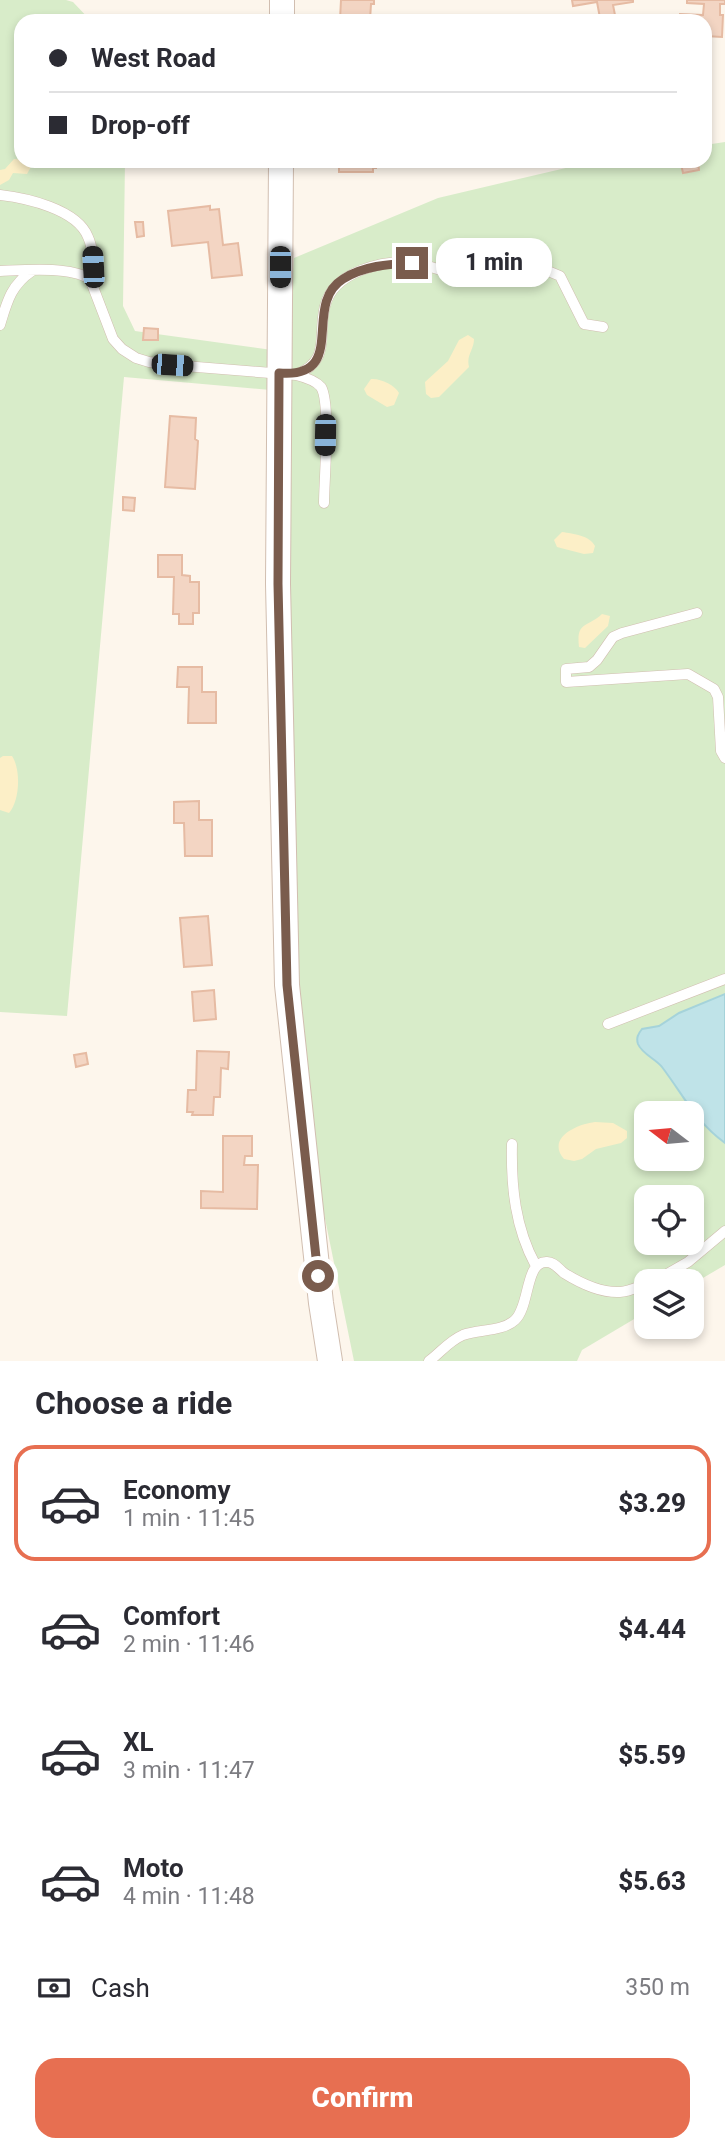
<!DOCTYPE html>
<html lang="en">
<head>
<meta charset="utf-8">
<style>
  :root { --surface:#fff; --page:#f2f2f3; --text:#2b2b33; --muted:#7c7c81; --line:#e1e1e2; --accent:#e76f51 }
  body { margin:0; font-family:Roboto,sans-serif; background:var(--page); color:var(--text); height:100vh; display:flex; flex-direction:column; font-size:26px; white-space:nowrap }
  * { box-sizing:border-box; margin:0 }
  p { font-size:23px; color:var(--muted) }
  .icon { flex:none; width:38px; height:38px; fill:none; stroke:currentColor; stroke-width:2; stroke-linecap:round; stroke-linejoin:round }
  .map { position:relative; height:1361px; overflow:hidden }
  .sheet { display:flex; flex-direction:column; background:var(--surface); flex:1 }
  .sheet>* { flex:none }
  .top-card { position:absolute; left:14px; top:14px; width:698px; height:154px; border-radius:21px; box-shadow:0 4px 10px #0003; display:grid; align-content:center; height:154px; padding:0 35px; background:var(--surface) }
  .needle { width:46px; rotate:286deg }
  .buttons { position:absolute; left:634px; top:1101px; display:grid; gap:14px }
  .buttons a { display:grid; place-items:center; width:70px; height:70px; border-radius:14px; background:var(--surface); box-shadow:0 4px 10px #0003; font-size:35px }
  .end { position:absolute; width:32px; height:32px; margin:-16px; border:9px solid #7a5c4d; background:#fff; box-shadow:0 0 0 4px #fff }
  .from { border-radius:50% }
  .bubble { position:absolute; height:49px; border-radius:21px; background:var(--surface); box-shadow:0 4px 10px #0003; font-size:23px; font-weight:800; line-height:49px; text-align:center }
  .car { position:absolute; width:21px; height:42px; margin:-21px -10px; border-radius:9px; box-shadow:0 0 5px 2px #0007; background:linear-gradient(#222 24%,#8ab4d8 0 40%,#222 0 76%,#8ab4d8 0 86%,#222 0) }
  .top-card b { display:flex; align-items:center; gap:24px; height:66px; font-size:26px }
  .top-card b+b { border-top:2px solid var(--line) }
  .top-card i { width:18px; height:18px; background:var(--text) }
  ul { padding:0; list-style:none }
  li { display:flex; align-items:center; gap:21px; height:116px; margin:0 14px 10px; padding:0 21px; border:4px solid transparent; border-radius:21px }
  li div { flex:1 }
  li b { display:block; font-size:26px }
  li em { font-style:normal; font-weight:800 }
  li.on { border-color:var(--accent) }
  li>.icon { width:63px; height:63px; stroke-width:1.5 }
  h2 { padding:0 35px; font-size:32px; line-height:84px }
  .pay { display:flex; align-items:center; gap:18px; height:77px; padding:0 35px; font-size:26px }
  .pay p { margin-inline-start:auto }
  .cta { display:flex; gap:14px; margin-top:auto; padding:14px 35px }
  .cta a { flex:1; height:80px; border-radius:21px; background:var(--accent); color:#fff; font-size:28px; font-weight:800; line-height:80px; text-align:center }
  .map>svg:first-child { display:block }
  .green { fill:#d8ecc9; fill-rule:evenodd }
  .sand { fill:#fcefc7 }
  .water { fill:#bfe3e8; stroke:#a5d3da; stroke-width:2 }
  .building { fill:#f3d5c3; stroke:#e6bba3; stroke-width:2 }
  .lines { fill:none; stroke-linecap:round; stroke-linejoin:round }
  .service-casing { stroke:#d1beb0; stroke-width:11 }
  .tertiary-casing { stroke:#d1beb0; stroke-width:26 }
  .service { stroke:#fff; stroke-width:10 }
  .tertiary { stroke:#fff; stroke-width:24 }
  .route { stroke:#7a5c4d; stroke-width:9 }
</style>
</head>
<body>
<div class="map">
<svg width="725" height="1361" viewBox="0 0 725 1361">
  <rect width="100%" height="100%" fill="#fdf6ec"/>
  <path class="green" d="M0,0H66L73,2L91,21H21V161H125L123,306L135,331L287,352L294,258L438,198L570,167L609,161H705V145L725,142V1265L691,1285V1281H646V1312L582,1350L577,1361H354L310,1145L290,952L289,678L292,392L124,377L67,1016L0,1012ZM646,1113H691V1158H646ZM646,1197H691V1242H646Z"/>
  <path class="sand" d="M14,159L43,161L39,166L32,165L27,174L13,173L9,180L0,185V170L5,169Z
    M468,335L474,339C474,350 466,355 469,367L439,397L431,398L426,394L425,382L448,361L459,340Z
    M371,379C380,378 395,385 399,393L394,405L387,407L367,395L364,389Z
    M562,532C574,534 589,535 595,546L593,553L584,554L557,547L554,540Z
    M602,614L610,616L608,626L585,648L579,647C576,621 587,628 602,614Z
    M3,756H12C21,769 20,801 9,813L0,810V758Z
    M595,1122L613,1123L627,1131V1138L621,1143L596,1149L582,1159L574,1161L564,1159C546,1138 577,1124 595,1122Z"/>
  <path class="water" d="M725,994V1143C695,1121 684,1096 662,1067C656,1059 642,1054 638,1044C636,1038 638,1034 642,1029L659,1026L679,1013Z"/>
  <path class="building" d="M341,0H374V4H371L370,20H340Z
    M572,0H633V2L613,5L615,15L600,18L597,2L573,6Z
    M687,0H725V4H720V15H723L722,37L705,36V21H679L680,14L703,15L704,4L687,3Z
    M339,161H376V168H373V172H339Z
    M698,161L699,170L683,173L681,164Z
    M210,206V210L219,209L223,245L238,243L242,275L212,278L208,242L172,246L168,211Z
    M135,222H143L144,236L137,237Z
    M144,328L158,329V340H143Z
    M170,416L196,418L195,439L198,441L195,489L165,487Z
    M123,497L135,498L134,511L123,510Z
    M158,555H182V575L190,576V582H199V613H193V624H179V614H173L174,577H158Z
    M178,667H202V692H216V723H188L189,687H177Z
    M199,801V820H212V856H185L184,823H174V802Z
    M208,916L212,965L184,967L180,918Z
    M214,990L216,1019L194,1021L192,992Z
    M197,1051L229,1052L228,1069L221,1068L220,1097H214L213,1115H192L193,1112H187L188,1090H196Z
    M86,1053L88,1064L76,1067L74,1055Z
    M223,1136H252V1156H245L244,1165H258L257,1209L201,1208V1191L223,1192Z"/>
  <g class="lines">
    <defs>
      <path id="service" d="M0,195C26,198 77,209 88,237C94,250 93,267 93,281
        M0,271C25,270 69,266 90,279L113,339L122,349L136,358L149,362L172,365L296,375C304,377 315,380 321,387C331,403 324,481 324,503
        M0,325C7,302 11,285 32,271
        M296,375C332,359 317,337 325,306C333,272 383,259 415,263C434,266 453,277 473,276C498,274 523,272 548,271L560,276L584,324L603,327
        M697,613L622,633L613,637L597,660L589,667L566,669V682L688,674L714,689L718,697L721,751L725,758
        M608,1024L725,979
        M512,1144C511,1186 515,1228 536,1266
        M655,1281L688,1262L725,1231
        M429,1361C441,1352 449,1341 463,1335C479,1329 502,1332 515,1320C530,1306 525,1262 546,1262C553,1261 559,1269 564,1273C580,1283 600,1293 620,1292C628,1292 638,1287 646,1284"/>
      <path id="tertiary" d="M282,21V0
        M281,161L278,584L287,985L321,1303L330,1361"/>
    </defs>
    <use href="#service" class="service-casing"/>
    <use href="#tertiary" class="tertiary-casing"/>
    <use href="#service" class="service"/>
    <use href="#tertiary" class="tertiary"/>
  </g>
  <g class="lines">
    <path class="route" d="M318,1276L287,985L278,584L279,373C350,379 301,305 343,279C363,266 389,264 412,263"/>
  </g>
</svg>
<div class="buttons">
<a><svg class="needle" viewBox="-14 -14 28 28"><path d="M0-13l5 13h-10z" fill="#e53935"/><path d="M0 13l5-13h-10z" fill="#7c7c81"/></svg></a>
<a><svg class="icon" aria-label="locate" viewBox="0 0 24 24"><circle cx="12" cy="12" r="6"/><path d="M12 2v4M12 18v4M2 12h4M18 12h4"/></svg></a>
<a><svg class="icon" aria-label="layers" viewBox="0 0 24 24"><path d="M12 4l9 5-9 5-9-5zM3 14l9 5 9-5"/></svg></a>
</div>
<i class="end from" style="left:318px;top:1276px"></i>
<i class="end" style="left:412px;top:263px"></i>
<div class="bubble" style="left:436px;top:238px;width:116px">1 min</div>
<i class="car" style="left:93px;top:267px;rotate:357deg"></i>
<i class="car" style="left:280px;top:267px;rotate:180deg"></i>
<i class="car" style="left:172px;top:365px;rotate:94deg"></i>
<i class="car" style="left:325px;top:435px;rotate:181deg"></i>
<div class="top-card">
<b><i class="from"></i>West Road</b>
<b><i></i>Drop-off</b>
</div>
</div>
<section class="sheet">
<h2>Choose a ride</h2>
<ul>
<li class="on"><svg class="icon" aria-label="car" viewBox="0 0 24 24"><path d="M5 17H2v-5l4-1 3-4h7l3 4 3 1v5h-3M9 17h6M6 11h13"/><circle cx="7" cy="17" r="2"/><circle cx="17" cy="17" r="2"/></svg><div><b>Economy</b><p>1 min · 11:45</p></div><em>$3.29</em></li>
<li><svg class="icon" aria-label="car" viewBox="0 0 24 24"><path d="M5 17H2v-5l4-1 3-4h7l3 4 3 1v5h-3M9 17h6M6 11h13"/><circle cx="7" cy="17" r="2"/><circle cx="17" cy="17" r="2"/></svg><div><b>Comfort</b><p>2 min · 11:46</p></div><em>$4.44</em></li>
<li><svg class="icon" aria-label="car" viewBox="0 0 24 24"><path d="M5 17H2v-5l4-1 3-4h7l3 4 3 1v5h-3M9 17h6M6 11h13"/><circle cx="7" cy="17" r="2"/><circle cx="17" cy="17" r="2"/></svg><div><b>XL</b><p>3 min · 11:47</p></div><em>$5.59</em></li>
<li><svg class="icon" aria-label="car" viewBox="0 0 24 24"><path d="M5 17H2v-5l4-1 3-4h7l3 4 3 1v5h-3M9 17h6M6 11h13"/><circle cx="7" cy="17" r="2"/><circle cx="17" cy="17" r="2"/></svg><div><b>Moto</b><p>4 min · 11:48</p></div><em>$5.63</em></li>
</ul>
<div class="pay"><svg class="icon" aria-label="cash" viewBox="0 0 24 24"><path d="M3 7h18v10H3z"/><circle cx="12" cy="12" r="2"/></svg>Cash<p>350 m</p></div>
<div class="cta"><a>Confirm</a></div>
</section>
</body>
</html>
